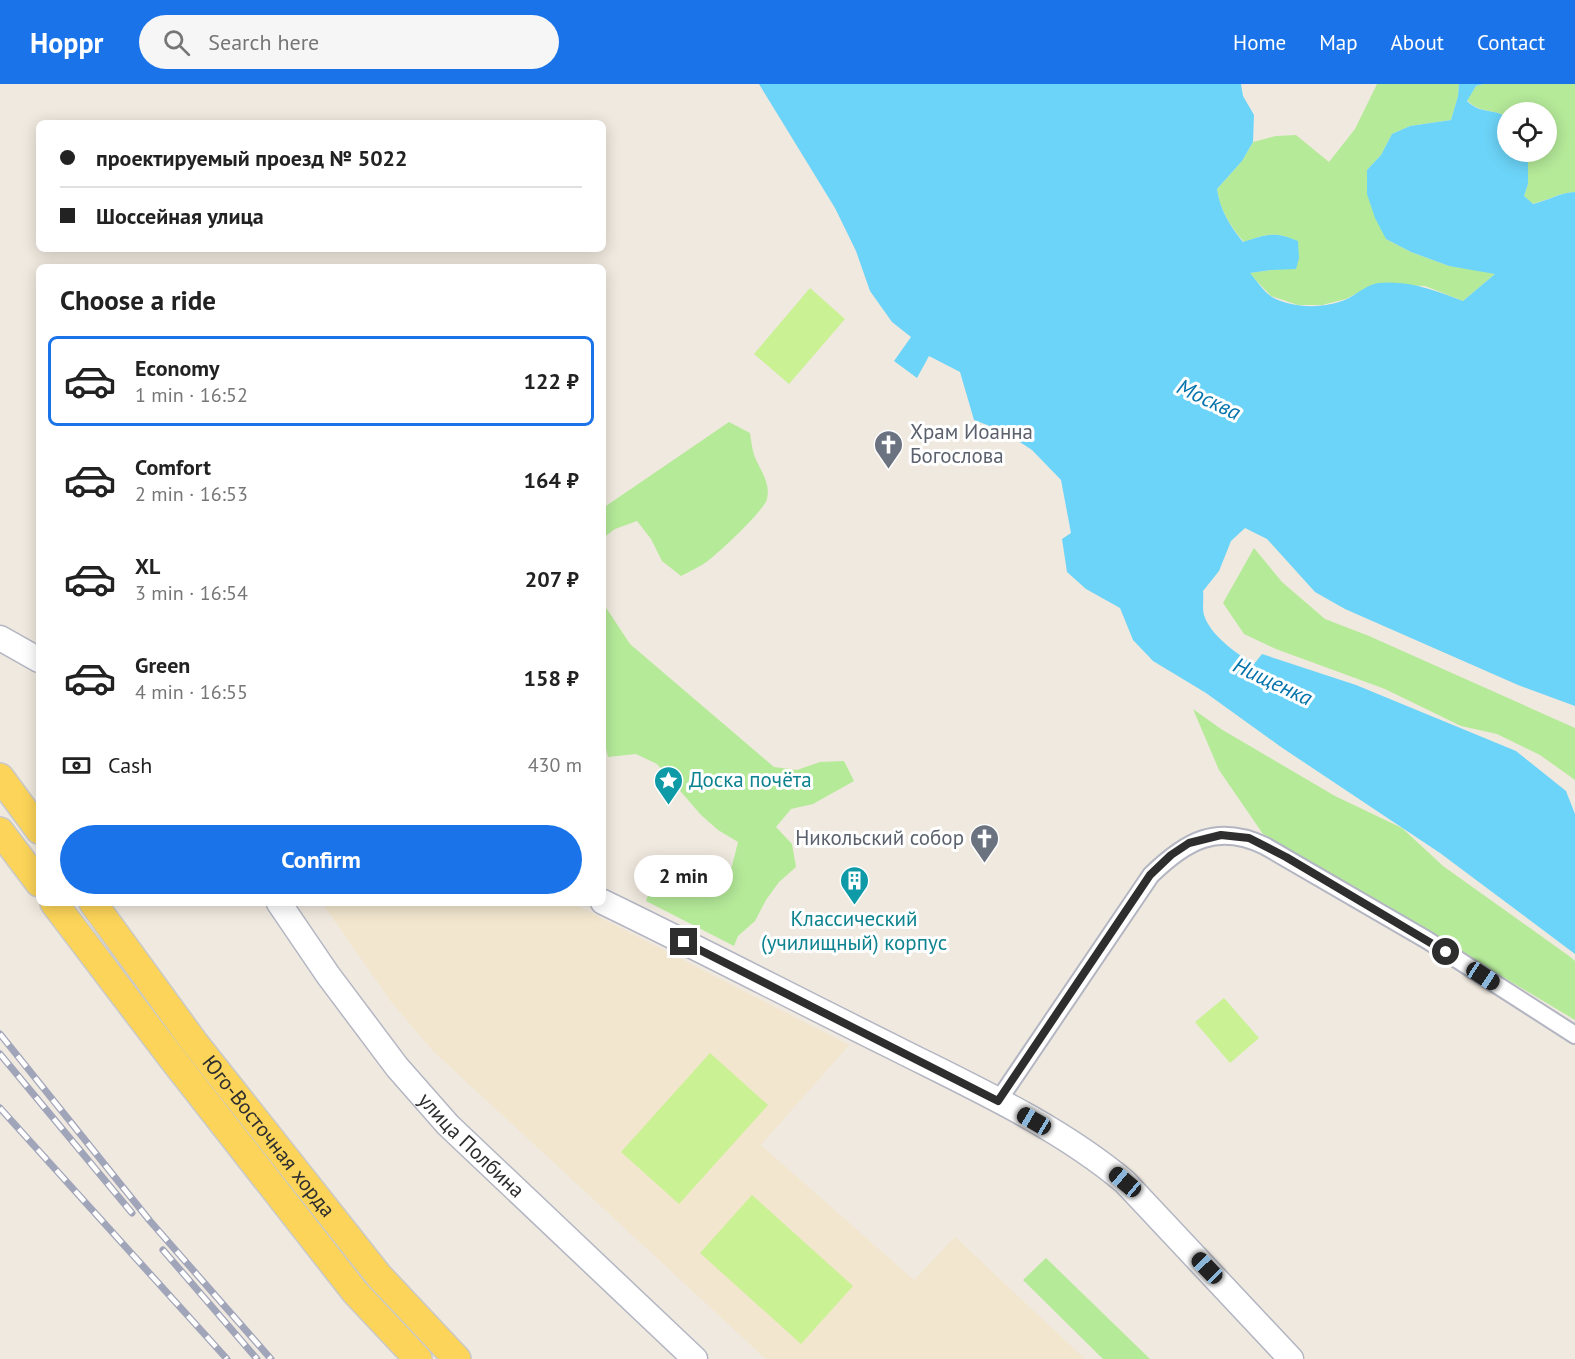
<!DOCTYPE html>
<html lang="en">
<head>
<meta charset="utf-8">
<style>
  :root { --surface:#fff; --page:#f6f6f6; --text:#222; --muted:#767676; --line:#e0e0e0; --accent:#1a73e8 }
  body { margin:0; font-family:"PT Sans",sans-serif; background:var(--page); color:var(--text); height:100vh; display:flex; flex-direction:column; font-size:22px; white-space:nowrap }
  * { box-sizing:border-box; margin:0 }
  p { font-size:20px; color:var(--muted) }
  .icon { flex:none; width:33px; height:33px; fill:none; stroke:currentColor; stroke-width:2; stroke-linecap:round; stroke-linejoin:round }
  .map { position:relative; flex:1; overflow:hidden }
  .panel { position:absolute; left:36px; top:180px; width:570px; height:642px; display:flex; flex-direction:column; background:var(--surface); border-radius:9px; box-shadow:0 3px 15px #0003 }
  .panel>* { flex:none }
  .guide { position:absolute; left:36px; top:36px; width:570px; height:132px; border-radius:9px; box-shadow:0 3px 15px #0003; display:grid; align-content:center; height:132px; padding:0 24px; background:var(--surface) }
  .fabs { position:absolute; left:1497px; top:18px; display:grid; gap:12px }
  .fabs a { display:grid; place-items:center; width:60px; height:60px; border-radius:50%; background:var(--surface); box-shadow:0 3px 15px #0003; font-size:30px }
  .end { position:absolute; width:27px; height:27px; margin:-14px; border:8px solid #2e2e2e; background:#fff; box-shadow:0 0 0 3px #fff }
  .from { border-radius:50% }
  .bubble { position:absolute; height:42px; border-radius:21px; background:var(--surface); box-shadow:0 3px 15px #0003; font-size:20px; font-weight:700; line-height:42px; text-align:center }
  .car { position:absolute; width:18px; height:36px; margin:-18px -9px; border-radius:8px; box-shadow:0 0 4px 2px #0007; background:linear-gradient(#222 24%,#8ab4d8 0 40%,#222 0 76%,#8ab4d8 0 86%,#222 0) }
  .guide b { display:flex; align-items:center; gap:21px; height:57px; font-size:22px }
  .guide b+b { border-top:2px solid var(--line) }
  .guide i { width:15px; height:15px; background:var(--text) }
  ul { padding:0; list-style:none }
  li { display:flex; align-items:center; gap:18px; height:90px; margin:0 12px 9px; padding:0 12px; border:3px solid transparent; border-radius:9px }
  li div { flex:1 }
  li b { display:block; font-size:22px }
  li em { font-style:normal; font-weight:700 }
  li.active { border-color:var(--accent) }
  li>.icon { width:54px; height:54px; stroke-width:1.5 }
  h2 { padding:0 24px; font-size:27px; line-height:72px }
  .pay { display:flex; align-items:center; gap:15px; height:66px; padding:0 24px; font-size:22px }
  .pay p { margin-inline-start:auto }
  .button { display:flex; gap:12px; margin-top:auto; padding:12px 24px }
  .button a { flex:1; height:69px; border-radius:36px; background:var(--accent); color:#fff; font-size:24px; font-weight:700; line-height:69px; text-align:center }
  header { display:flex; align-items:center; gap:36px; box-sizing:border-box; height:84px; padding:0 30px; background:var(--accent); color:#fff }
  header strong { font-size:28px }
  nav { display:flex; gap:33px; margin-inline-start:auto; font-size:21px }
  .search { width:420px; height:54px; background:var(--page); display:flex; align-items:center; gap:15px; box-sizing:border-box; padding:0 21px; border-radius:33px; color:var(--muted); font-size:22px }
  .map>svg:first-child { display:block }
  .education { fill:#f2e6ce }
  .green { fill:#b5ea99 }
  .pitch { fill:#caf194 }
  .water { fill:#6cd4f8 }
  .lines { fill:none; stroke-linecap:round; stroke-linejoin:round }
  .minor-casing { stroke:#b3b6c2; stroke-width:20 }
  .secondary-casing { stroke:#b3b6c2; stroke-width:27 }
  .primary-casing { stroke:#c9c9c9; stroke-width:30 }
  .minor { stroke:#fff; stroke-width:16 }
  .secondary { stroke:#fff; stroke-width:24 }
  .primary { stroke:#fbd459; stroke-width:27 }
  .rail-casing { stroke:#a1a5b9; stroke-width:7 }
  .rail { stroke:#fff; stroke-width:4.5; stroke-dasharray:14; stroke-linecap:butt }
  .route { stroke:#2e2e2e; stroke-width:8 }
  .labels { text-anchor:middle; stroke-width:6; stroke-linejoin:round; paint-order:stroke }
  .worship-label { font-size:21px; fill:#5b616d; stroke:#fff; text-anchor:start }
  .culture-label { font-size:21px; fill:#0d838f; stroke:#fff; text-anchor:start }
  .street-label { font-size:21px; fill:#2e2e2e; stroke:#fff }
  .water-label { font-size:22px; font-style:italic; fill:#0373ac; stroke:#fff }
</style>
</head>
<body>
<header>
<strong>Hoppr</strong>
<div class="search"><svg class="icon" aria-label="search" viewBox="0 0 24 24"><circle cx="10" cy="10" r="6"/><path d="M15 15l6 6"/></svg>Search here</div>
<nav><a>Home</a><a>Map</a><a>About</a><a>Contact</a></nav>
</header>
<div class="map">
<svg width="1575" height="1275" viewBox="0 0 1575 1275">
  <rect width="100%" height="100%" fill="#f0e9df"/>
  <path class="education" d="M322,819H572L849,961L761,1061L914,1196L955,1153L1085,1275H766L433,967L392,919Z"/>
  <path class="green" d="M1377,0H1459L1458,12L1451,36L1410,42L1392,50L1381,71L1367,86L1386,155L1411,168L1449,182L1496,189L1463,217L1425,202L1374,200L1346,215L1322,221H1298L1271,212L1249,189L1271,186L1297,157C1275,147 1266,150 1244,158C1230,142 1220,126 1217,105L1242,77L1253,58L1276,52L1296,51L1329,78L1355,45Z
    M1483,0H1575V108C1561,108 1546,117 1532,120L1524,112L1528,100V68H1546V28H1508L1507,33C1492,24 1480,30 1467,16L1476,2Z
    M729,338L750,349C751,356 752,364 754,371C760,386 771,399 767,415C764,427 714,474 702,481C695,485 688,488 681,492L662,477L651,455L637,437L615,445L603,454V424Z
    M1254,464L1282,498L1325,535L1369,552L1575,644V696L1540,671L1497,650L1461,642L1385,605L1276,565L1244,550L1223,519Z
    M603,519L630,560L774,683L797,686L820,678L844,677L854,697L813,720L791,725L776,743L792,760L796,783L779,798L766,816L755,837L738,852L734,862L646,817L649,808C675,798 691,798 717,801L732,782L738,758L718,746L701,731L657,680L636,670L608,673L603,652Z
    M1193,625L1221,645L1335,712L1402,744L1443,782L1569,872L1575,877V936L1263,750L1219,686Z
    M1046,1174L1150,1275H1103L1023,1196Z"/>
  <path class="pitch" d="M810,204L845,235L789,300L754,270Z
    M1224,914L1259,954L1230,979L1195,938Z
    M710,969L768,1021L679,1120L621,1068Z
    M752,1111L853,1202L801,1260L700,1169Z"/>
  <path class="water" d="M759,0H1241L1243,12L1254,31L1253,58L1242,77L1217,105C1220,126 1230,142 1243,158C1267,150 1274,147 1298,157L1299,174L1296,185L1271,186L1250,189C1256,196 1264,208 1272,213C1293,225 1327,225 1349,214C1358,209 1367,201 1378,199C1409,196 1434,206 1463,217L1495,190L1449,182L1411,168L1386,155L1375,134L1367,110V86L1381,71L1392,50L1410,42L1451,36L1458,12L1459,0H1483L1476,2L1467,17C1480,30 1492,24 1507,33L1508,68H1528V100L1524,112L1533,120C1547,117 1561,108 1575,108V622L1518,601L1345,525L1315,508L1267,455L1245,444L1231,457L1219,487L1203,507C1204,514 1202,524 1204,531C1210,551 1237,570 1254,580L1262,570L1356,601L1516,667L1566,707L1575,730V870L1440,769L1281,663L1206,609L1153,577L1133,556L1120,524L1086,505L1067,488L1062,455L1071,449L1061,396L1032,366L1003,347L974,336L960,288L929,272L917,294L894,277L911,253L892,238L870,207L856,167L835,124Z"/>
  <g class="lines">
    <defs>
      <path id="minor" d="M998,1017L1151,791C1186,757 1217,739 1265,762L1427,856L1575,951"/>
      <g id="secondary">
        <path d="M0,554L39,576"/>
        <path d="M603,818C700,865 796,915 893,963C972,1003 1057,1041 1125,1098L1291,1275"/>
        <path id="s1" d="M279,819L328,891L397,983L448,1041L695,1275"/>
      </g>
      <g id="primary">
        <path d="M0,693L39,746"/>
        <path d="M0,747L39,799"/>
        <path d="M54,819L171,973L355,1208L418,1275"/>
        <path id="s2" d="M93,819L194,958L379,1192L457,1275"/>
      </g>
    </defs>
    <use href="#minor" class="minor-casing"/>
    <use href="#secondary" class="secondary-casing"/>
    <use href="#primary" class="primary-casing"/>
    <use href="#minor" class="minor"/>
    <use href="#secondary" class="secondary"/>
    <use href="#primary" class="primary"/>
    <defs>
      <path id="rail" d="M0,950L150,1137L271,1275
        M0,970L132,1129
        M0,1024L227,1275
        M163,1166L257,1275"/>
    </defs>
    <use href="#rail" class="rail-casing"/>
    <use href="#rail" class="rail"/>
  </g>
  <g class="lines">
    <path class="route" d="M684,858L998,1017L1150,791L1171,771L1189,759L1221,751L1249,754L1286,773L1446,868"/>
  </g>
  <defs>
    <symbol id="church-pin" viewBox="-11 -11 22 30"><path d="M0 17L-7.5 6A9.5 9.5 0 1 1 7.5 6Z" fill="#6b7280" stroke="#fff"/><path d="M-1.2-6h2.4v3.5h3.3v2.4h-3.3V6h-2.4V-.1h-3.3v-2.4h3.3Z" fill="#fff"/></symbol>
    <symbol id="sight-pin" viewBox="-11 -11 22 30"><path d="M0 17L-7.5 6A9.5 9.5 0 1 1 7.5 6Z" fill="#0f9aa8" stroke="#fff"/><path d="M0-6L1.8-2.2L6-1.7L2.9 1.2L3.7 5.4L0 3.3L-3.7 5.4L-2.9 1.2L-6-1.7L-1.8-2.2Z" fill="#fff"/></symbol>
    <symbol id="building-pin" viewBox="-11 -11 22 30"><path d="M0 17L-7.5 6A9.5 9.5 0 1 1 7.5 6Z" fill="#0f9aa8" stroke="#fff"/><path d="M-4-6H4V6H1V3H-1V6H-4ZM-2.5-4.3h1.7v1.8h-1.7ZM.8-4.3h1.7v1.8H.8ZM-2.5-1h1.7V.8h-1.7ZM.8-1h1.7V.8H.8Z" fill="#fff"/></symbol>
  </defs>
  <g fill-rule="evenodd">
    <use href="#church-pin" x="872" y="344" width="33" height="45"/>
    <use href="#sight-pin" x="652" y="680" width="33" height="45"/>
    <use href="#church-pin" x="968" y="738" width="33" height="45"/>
    <use href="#building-pin" x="838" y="780" width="33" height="45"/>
  </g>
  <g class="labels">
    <g class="worship-label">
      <text x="910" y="355">Храм Иоанна<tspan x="910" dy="24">Богослова</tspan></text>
      <text x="964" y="761" text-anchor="end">Никольский собор</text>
    </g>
    <g class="culture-label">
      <text x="689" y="703">Доска почёта</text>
      <text x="854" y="842" text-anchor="middle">Классический<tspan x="854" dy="24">(училищный) корпус</tspan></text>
    </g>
    <g class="street-label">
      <text dy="7" stroke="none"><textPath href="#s2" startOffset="292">Юго-Восточная хорда</textPath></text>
      <text dy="7" stroke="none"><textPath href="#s1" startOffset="310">улица Полбина</textPath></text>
    </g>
    <g class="water-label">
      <text transform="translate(1209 315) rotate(25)" y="8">Москва</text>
      <text transform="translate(1273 597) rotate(25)" y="8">Нищенка</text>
    </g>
  </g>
</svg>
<div class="fabs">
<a><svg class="icon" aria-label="locate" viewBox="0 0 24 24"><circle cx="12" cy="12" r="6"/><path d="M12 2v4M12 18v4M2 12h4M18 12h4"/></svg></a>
</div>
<i class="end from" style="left:1446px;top:868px"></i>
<i class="end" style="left:684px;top:858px"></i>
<div class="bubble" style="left:634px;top:771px;width:99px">2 min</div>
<i class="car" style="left:1483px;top:892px;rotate:123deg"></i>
<i class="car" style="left:1034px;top:1037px;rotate:300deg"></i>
<i class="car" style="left:1125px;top:1098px;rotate:310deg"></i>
<i class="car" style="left:1207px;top:1184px;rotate:316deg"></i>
<div class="guide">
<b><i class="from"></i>проектируемый проезд № 5022</b>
<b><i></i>Шоссейная улица</b>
</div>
<section class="panel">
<h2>Choose a ride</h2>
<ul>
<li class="active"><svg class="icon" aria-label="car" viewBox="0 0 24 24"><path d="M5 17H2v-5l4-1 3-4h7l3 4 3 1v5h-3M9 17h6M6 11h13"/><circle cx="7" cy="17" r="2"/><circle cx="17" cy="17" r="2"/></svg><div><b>Economy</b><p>1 min · 16:52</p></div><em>122 ₽</em></li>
<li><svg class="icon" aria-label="car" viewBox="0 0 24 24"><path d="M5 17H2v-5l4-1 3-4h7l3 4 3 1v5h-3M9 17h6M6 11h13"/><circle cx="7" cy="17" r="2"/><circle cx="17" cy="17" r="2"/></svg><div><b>Comfort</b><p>2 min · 16:53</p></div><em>164 ₽</em></li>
<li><svg class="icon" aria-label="car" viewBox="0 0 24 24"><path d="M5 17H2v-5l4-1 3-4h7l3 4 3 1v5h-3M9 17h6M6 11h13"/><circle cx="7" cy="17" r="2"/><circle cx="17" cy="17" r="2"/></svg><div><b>XL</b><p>3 min · 16:54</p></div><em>207 ₽</em></li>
<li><svg class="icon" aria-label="car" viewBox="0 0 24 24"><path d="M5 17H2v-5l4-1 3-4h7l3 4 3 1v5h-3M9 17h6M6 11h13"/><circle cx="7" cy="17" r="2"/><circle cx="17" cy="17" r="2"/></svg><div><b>Green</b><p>4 min · 16:55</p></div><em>158 ₽</em></li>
</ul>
<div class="pay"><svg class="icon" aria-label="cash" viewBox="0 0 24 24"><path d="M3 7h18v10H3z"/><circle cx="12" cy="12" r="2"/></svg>Cash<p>430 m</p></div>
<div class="button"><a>Confirm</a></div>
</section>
</div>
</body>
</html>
